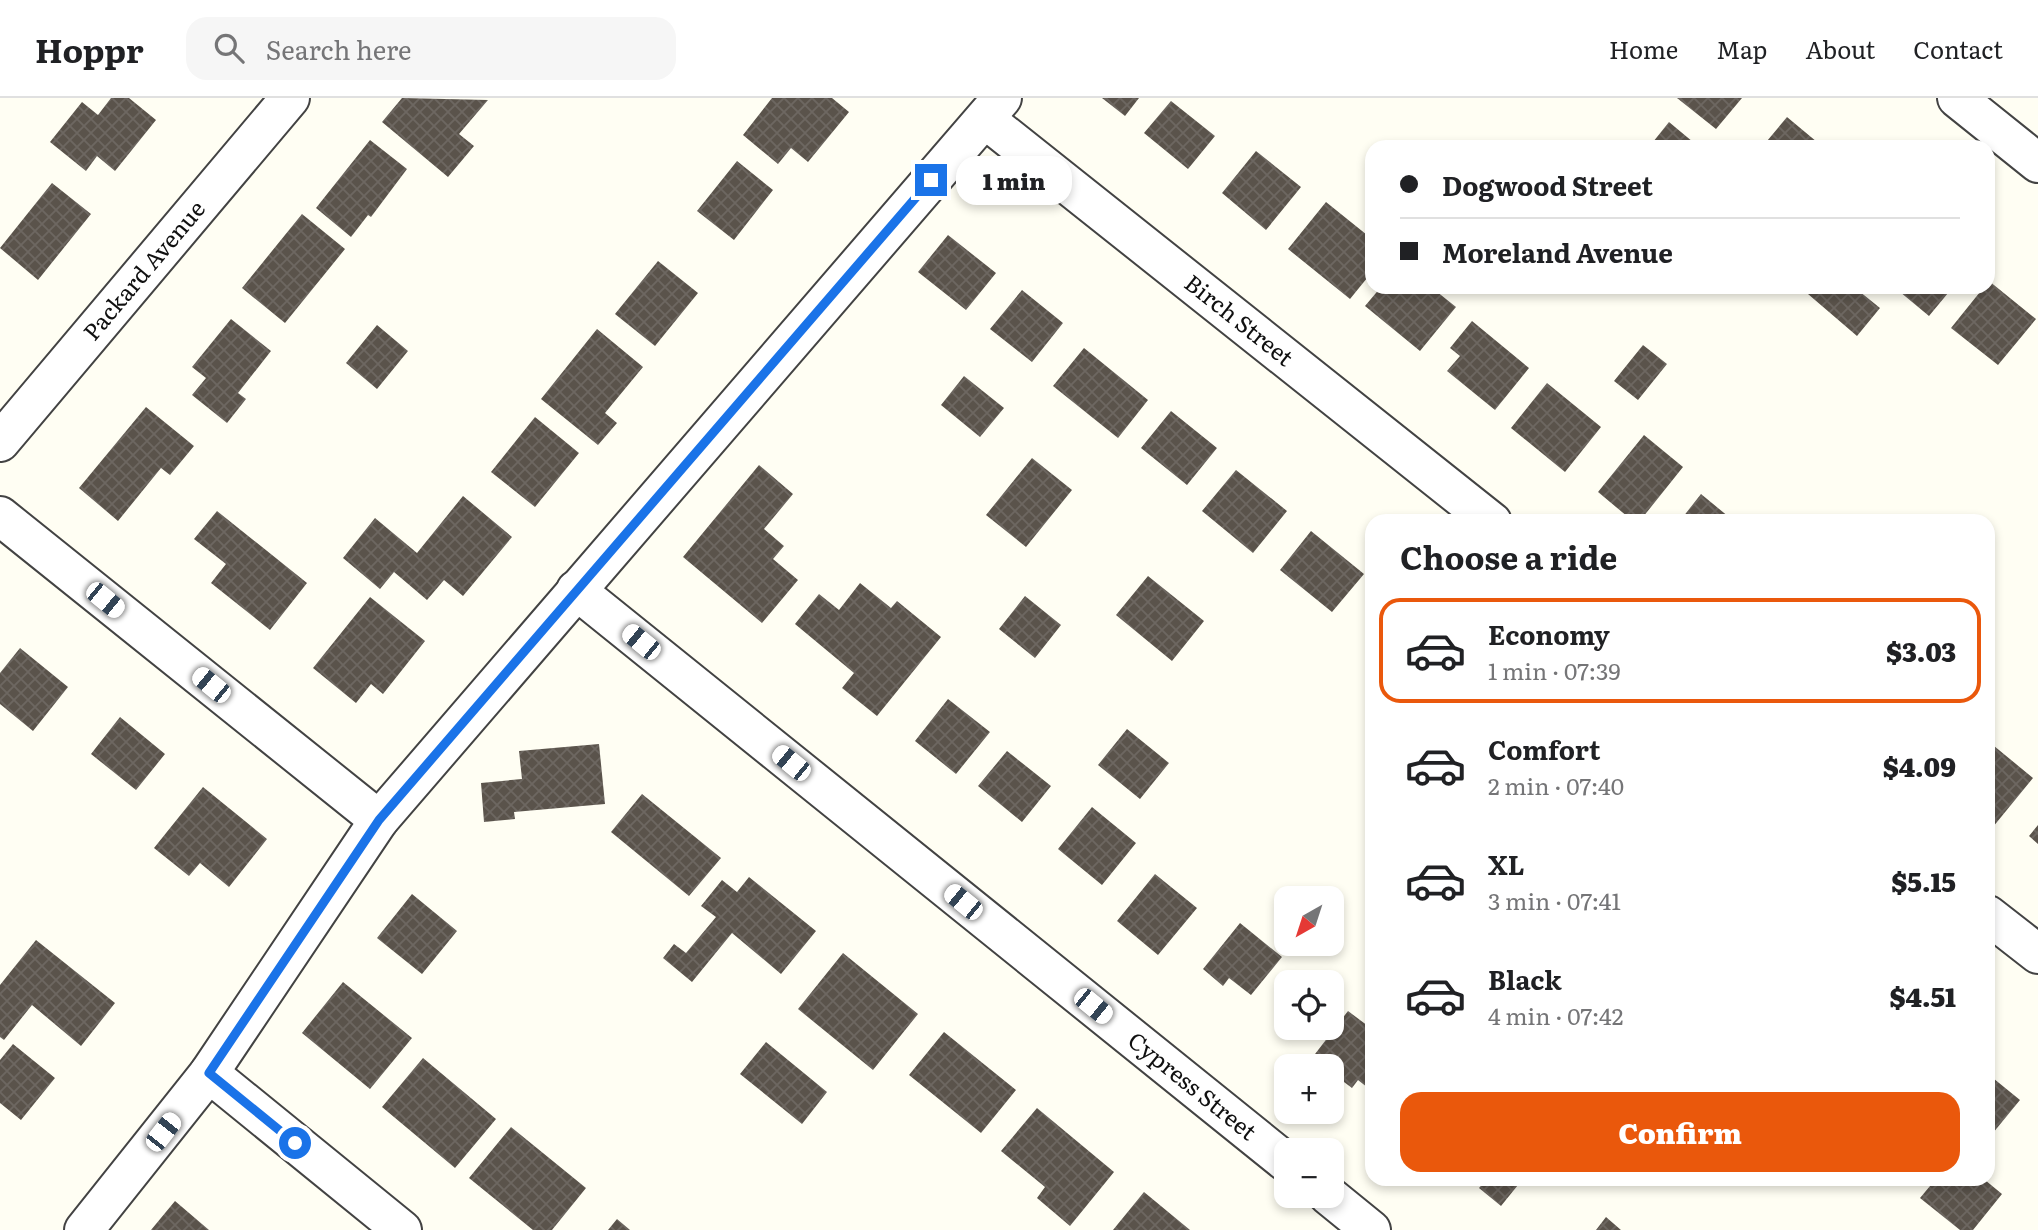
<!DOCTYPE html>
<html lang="en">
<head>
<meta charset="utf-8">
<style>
  :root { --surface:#fff; --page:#f6f6f6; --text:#202124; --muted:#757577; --line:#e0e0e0; --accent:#ea580c }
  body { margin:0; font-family:Literata,serif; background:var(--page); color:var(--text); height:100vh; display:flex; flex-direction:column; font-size:26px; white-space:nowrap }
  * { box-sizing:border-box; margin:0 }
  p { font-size:23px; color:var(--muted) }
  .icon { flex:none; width:38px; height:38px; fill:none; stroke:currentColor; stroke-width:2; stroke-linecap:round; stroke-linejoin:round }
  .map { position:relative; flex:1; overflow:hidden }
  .side { position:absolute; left:1365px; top:416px; width:630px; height:672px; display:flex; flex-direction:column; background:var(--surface); border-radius:21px; box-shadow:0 4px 10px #0003 }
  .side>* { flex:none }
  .hud { position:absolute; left:1365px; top:42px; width:630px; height:154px; border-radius:21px; box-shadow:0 4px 10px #0003; display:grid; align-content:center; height:154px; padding:0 35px; background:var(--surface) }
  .needle { width:46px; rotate:219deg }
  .fabs { position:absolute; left:1274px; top:788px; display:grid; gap:14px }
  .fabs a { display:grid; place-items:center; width:70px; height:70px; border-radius:14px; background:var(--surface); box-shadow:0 4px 10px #0003; font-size:35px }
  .end { position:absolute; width:32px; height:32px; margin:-16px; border:9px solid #1a73e8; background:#fff; box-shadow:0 0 0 4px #fff }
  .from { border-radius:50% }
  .bubble { position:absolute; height:49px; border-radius:21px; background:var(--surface); box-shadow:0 4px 10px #0003; font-size:23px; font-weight:800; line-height:49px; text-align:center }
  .car { position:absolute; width:21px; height:42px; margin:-21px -10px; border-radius:9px; box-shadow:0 0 5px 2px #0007; background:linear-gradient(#fff 24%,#345 0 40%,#fff 0 76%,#345 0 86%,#fff 0) }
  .hud b { display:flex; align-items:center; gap:24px; height:66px; font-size:26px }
  .hud b+b { border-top:2px solid var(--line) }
  .hud i { width:18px; height:18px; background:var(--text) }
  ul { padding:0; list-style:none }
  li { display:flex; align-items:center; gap:21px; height:105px; margin:0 14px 10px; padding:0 21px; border:4px solid transparent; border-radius:21px }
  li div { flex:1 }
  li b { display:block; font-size:26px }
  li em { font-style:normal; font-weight:800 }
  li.on { border-color:var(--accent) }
  li>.icon { width:63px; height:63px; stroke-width:1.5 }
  h2 { padding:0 35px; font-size:32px; line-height:84px }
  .cta { display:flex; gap:14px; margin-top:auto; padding:14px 35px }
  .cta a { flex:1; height:80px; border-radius:21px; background:var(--accent); color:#fff; font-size:28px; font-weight:800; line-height:80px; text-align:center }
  header { display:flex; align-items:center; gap:42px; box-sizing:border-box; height:98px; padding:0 35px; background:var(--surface); border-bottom:2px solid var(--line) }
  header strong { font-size:33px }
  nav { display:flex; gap:38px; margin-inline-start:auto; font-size:24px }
  .search { width:490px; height:63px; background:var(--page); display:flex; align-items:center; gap:18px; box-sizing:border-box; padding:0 24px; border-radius:21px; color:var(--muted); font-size:26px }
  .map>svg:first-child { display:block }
  .building { fill:url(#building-cross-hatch) }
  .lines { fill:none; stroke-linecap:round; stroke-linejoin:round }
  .minor-casing { stroke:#434343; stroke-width:42 }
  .minor { stroke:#fff; stroke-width:38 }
  .route { stroke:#1a73e8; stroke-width:9 }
  .labels { text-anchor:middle; stroke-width:7; stroke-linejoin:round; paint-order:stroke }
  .street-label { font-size:23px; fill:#101010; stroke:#fff }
</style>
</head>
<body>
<header>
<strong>Hoppr</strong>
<div class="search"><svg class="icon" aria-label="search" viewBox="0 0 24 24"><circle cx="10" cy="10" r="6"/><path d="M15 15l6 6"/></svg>Search here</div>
<nav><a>Home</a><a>Map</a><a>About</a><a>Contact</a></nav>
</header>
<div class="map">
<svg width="2038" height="1132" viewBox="0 0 2038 1132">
  <defs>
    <pattern id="building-cross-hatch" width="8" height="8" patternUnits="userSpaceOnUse" patternTransform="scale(1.75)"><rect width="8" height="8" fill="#5a534b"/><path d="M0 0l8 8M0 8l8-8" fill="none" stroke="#6d6761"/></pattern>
  </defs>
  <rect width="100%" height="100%" fill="#fffef3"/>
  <path class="building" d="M111,0H129L156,22L115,73L97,58L86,73L50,44L82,4L98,17Z
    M402,0L488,2L459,36L474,48L448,79L382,24Z
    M772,0H832L849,14L808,64L791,50L778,66L743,37Z
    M1102,0H1139L1125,18Z
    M1677,0H1742L1716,31Z
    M1171,3L1215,38L1188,71L1144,35Z
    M1787,19L1823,49H1762Z
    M1669,24L1699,49H1649Z
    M370,42L407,71L371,119L368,117L351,139L316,110Z
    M1256,53L1301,89L1266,132L1222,95Z
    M737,63L773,92L734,142L697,113Z
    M52,85L91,116L38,182L0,150Z
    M1326,104L1372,141V174L1350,201L1288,151Z
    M302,116L345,151L285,225L242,190Z
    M948,137L996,175L966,212L918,174Z
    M658,163L698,195L655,248L615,216Z
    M1989,183L2036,221L1998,267L1951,230L1984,189H1988Z
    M1381,189H1431L1456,209L1420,253L1365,208Z
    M1814,189H1854L1880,210L1857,238L1808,196Z
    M1894,189H1953L1929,218Z
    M1022,192L1063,225L1032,264L990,231Z
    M231,221L271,253L238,295L246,301L227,325L192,297L206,280L192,269Z
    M1472,223L1529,270L1495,312L1447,273L1460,258L1450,250Z
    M377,227L408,253L377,291L346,265Z
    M597,231L643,269L605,315L617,325L598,347L541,301Z
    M1643,247L1667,266L1638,302L1614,283Z
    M1084,250L1148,302L1118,340L1053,288Z
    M964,278L1004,310L980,339L941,307Z
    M1547,285L1601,329L1565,374L1511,330Z
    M146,309L194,348L170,377L161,370L118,423L79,390Z
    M1171,313L1217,350L1187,387L1141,350Z
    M535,319L579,355L535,409L491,374Z
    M1644,337L1683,369L1639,424H1634L1598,394Z
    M1032,360L1072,392L1026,449L986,417Z
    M759,367L793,396L764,431L784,448L773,461L798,482L762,525L683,459Z
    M1236,372L1287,413L1253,455L1202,413Z
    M1701,396L1735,424H1679Z
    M463,398L512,439L463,498L444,482L427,502L394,474L380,491L343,460L375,420L417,455Z
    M217,413L307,485L270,532L211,485L226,466L194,441Z
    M1311,433L1364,476L1332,514L1280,472Z
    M1148,478L1204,523L1172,563L1116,517Z
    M860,485L891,510L897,503L941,539L877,618L842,590L854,575L795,526L819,496L839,512Z
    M1025,498L1061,527L1035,560L999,531Z
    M370,499L425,543L383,596L371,586L356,605L313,570Z
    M20,550L68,589L33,633L0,606V575Z
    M948,601L990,634L956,676L915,643Z
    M120,619L165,656L136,692L91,656Z
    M1127,631L1169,665L1140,701L1098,667Z
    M1988,643L2033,680L1988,735Z
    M599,646L605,706L514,714L515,721L484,724L481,685L522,681L519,653Z
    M1007,653L1051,688L1022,724L978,688Z
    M203,689L267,741L229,789L200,765L189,778L154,750Z
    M642,696L721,760L689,798L611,734Z
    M1092,709L1136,745L1102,787L1058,751Z
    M2038,727V746L2029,738Z
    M1155,776L1197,810L1158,857L1117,823Z
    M749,779L816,833L781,876L732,835L692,884L663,860L674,846L686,855L716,819L701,808L722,782L737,794Z
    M412,796L457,833L422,876L377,840Z
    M1240,825L1282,859L1251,897L1229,880L1223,888L1203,871Z
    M36,842L115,905L81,948L32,907L4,942L0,939V887Z
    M843,855L918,916L873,972L798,911Z
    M343,884L412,940L370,991L302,935Z
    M1348,913L1372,931V993L1358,982L1352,990L1332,975V968H1323L1312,960Z
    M944,934L1016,992L981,1035L909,977Z
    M766,944L827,994L802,1026L740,976Z
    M13,946L55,980L21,1022L0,1005V962Z
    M423,960L496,1021L455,1070L382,1009Z
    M1988,976L2020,1002L1988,1041Z
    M1037,1010L1114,1074L1070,1128L1037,1100L1045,1089L1001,1053Z
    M511,1029L586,1090L552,1132H533L469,1080Z
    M1486,1082H1522L1501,1108L1479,1090Z
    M1935,1082H1985L2002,1096L1973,1132H1960L1920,1100Z
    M1144,1094L1190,1132H1113Z
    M175,1103L209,1132H151Z
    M1606,1119L1621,1132H1596Z
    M617,1121L630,1132H608Z"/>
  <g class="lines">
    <defs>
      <g id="minor">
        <path d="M1957,0L2038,65"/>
        <path id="s1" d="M985,21L1492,424"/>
        <path id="s2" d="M0,344L290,0"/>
        <path d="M0,418L379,722"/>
        <path id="s3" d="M576,492L1286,1064"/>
        <path d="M1988,817L2038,856"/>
        <path d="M209,975L402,1132"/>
        <path d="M1328,1097L1371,1132"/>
        <path d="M84,1132L209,975L379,722L1002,0"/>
      </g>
    </defs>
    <use href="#minor" class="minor-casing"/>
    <use href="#minor" class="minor"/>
  </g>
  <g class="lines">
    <path class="route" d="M295,1045L209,975L379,722L931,82"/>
  </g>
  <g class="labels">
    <g class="street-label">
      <text dy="8" stroke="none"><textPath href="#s2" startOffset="224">Packard Avenue</textPath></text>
      <text dy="8" stroke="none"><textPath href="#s1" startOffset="324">Birch Street</textPath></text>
      <text dy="8" stroke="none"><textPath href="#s3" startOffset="791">Cypress Street</textPath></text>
    </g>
  </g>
</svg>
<div class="fabs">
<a><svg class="needle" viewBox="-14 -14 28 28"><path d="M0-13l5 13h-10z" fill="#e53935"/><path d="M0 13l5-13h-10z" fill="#757577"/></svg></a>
<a><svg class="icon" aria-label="locate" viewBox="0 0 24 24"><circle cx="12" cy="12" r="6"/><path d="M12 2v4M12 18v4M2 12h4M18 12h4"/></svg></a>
<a>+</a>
<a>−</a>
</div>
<i class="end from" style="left:295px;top:1045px"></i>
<i class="end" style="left:931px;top:82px"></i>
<div class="bubble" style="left:956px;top:58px;width:116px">1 min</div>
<i class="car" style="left:105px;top:502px;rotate:129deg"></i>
<i class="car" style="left:641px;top:544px;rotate:309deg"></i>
<i class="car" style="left:211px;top:587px;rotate:309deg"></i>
<i class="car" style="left:791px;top:665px;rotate:309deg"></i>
<i class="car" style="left:963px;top:804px;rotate:309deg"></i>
<i class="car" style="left:1093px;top:908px;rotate:129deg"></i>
<i class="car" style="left:163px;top:1034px;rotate:38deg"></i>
<div class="hud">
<b><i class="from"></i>Dogwood Street</b>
<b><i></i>Moreland Avenue</b>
</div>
<section class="side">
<h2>Choose a ride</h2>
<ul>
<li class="on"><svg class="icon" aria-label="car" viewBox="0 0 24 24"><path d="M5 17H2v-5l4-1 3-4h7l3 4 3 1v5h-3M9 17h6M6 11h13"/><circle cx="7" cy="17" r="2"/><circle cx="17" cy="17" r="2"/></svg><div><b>Economy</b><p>1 min · 07:39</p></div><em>$3.03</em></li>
<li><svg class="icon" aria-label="car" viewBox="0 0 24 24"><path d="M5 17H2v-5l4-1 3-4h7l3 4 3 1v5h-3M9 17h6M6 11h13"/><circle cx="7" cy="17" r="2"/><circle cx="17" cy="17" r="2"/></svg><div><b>Comfort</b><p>2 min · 07:40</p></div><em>$4.09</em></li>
<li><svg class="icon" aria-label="car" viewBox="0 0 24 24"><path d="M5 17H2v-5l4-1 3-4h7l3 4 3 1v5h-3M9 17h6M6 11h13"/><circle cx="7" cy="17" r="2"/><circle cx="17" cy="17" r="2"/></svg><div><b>XL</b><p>3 min · 07:41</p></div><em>$5.15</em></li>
<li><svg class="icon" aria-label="car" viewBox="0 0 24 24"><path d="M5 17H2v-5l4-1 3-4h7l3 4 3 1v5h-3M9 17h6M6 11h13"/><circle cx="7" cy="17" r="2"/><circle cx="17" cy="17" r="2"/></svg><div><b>Black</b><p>4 min · 07:42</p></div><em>$4.51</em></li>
</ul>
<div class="cta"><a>Confirm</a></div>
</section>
</div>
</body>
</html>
